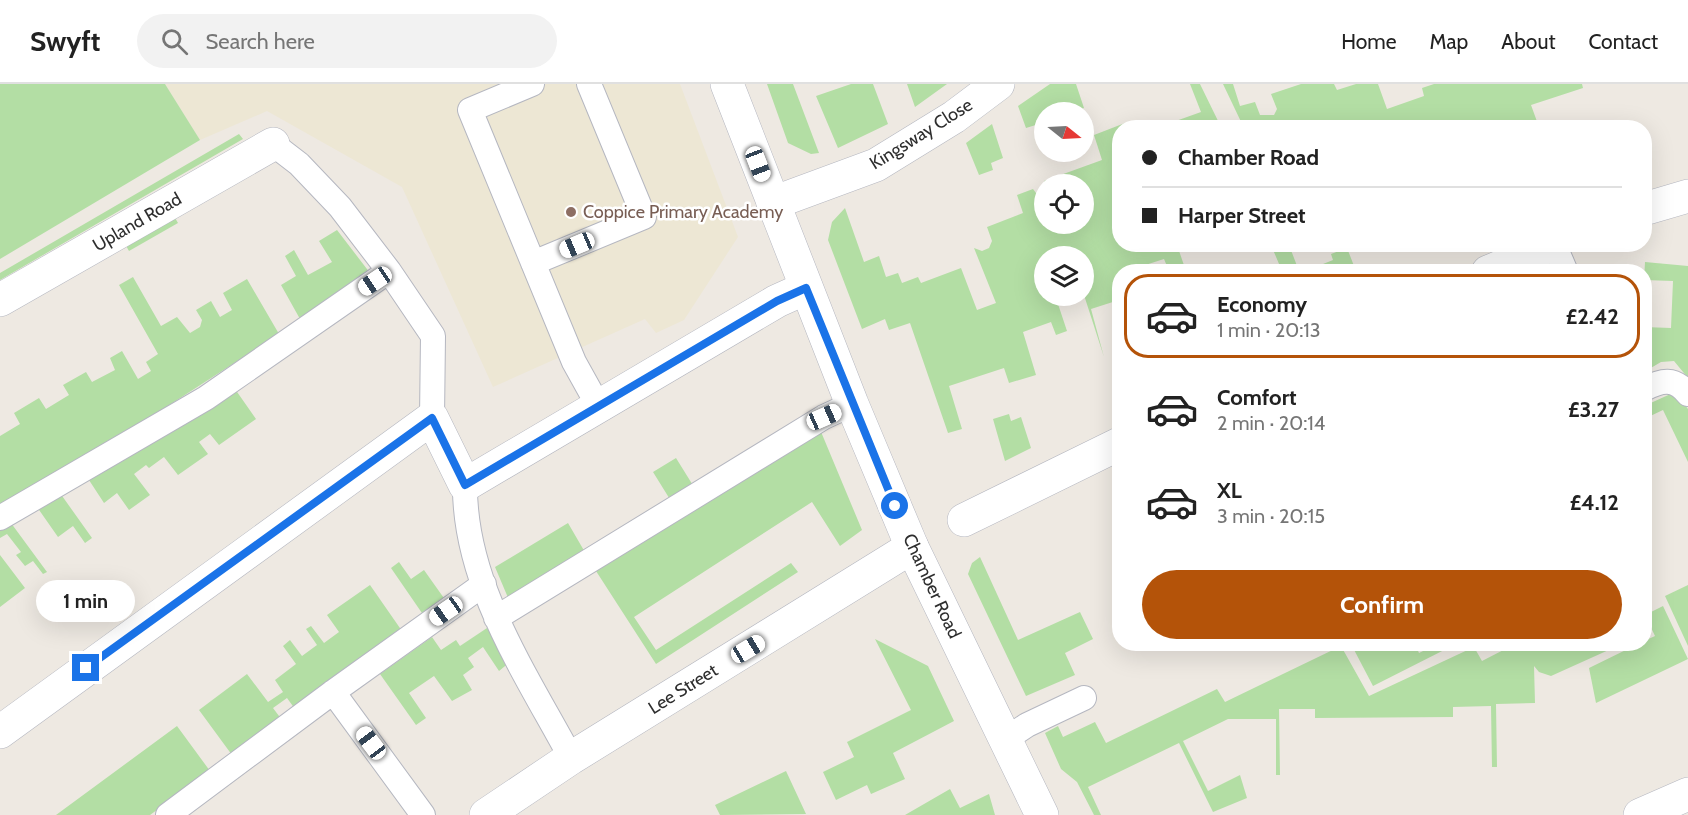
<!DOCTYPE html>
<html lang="en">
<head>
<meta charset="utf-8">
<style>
  :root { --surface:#fff; --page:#f2f2f2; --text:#222; --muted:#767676; --line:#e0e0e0; --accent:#b45309 }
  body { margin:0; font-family:Cabin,sans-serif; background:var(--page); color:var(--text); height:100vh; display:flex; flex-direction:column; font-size:22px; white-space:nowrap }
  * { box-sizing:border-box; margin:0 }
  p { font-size:20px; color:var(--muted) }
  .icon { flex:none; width:33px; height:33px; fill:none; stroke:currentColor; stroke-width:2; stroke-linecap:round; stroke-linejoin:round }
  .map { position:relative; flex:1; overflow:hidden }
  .sheet { position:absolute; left:1112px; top:180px; width:540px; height:387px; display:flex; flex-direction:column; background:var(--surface); border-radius:24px; box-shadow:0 6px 24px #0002 }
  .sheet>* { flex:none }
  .top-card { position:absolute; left:1112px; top:36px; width:540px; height:132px; border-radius:24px; box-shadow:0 6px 24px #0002; display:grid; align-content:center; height:132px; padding:0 30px; background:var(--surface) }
  .needle { width:39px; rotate:108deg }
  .buttons { position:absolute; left:1034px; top:18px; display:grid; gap:12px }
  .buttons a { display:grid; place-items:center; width:60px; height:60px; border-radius:50%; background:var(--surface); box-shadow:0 6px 24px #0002; font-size:30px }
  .end { position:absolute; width:27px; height:27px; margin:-14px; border:8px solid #1a73e8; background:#fff; box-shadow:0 0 0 3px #fff }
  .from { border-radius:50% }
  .bubble { position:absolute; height:42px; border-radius:21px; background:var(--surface); box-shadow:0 6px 24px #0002; font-size:20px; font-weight:700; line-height:42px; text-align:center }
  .car { position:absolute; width:18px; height:36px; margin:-18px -9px; border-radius:8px; box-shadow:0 0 4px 2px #0007; background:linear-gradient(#fff 24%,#345 0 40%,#fff 0 76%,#345 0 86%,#fff 0) }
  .top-card b { display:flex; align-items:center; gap:21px; height:57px; font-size:22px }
  .top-card b+b { border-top:2px solid var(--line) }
  .top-card i { width:15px; height:15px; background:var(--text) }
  ul { padding:10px 0 0; list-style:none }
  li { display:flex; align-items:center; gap:18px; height:84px; margin:0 12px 9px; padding:0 18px; border:3px solid transparent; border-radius:24px }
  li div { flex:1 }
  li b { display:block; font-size:22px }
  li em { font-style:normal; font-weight:700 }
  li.selected { border-color:var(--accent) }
  li>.icon { width:54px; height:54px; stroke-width:1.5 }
  .cta { display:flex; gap:12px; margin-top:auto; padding:12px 30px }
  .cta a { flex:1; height:69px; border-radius:36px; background:var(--accent); color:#fff; font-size:24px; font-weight:700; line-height:69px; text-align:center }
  header { display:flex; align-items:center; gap:36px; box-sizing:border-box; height:84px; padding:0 30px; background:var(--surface); border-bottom:2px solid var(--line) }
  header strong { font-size:28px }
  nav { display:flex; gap:33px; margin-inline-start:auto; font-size:21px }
  .search { width:420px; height:54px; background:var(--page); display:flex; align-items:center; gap:15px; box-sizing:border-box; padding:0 21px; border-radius:33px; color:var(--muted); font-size:22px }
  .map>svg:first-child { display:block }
  .education { fill:#ede7d4 }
  .green { fill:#b3dea4 }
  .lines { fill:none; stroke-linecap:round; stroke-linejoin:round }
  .service-casing { stroke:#b5b7c0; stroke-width:26 }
  .minor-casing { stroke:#b5b7c0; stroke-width:34 }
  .tertiary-casing { stroke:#b5b7c0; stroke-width:34 }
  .service { stroke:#fff; stroke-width:24 }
  .minor { stroke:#fff; stroke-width:33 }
  .tertiary { stroke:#fff; stroke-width:33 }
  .route { stroke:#1a73e8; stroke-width:8 }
  .education-dot { fill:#8d6e63; stroke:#fff; stroke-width:2 }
  .labels { text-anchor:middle; stroke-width:5; stroke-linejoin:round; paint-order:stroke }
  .street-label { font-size:18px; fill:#2e2e2e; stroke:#fff }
  .education-label { font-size:18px; fill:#785e54; stroke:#fff; text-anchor:start }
</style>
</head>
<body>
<header>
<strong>Swyft</strong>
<div class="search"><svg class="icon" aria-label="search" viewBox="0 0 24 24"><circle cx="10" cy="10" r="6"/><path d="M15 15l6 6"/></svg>Search here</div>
<nav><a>Home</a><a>Map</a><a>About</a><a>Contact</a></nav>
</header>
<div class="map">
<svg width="1688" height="731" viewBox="0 0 1688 731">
  <rect width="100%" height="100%" fill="#eee9e2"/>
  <path class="education" d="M165,0H680L738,153L684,236L656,249L645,235L493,303L402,103L267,27L200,56Z"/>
  <path class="green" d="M0,0H165L200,56L0,175Z
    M767,0H793L819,69L811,70L788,59Z
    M851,0H873L888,40L838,64L816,12Z
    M907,0H947L915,23Z
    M1050,0H1076L1084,24L1072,28H1044V46L1041,47L1039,40L1026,44L1018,22Z
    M1190,0H1200L1221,43H1159L1201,28Z
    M1223,0H1233L1240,22L1255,18L1260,31H1274L1277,25L1271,10L1301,0H1334L1337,6L1356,0H1378L1387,25L1424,12L1422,4L1434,0H1582L1583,4L1531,21L1539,43L1244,44Z
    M1125,39L1127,43L1119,44V160L1177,161L1186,187H1169L1164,175L1136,184V187L1119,188V216L1091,225L1104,273L1083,208V172H1044V212H1073L1057,217L1067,247L1056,251L1051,238L1023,248L1036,291L1009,299L1004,284L949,302L962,345L948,349L910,239L889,246L885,235L862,245L828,156L832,138L845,124L864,178L879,172L886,193L898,189L902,199L918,193L921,199L961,184L977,226L996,219L974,164L982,167L989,164L992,157L987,143L1023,129L1017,111L1033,105L1036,109L1044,106V140H1083V100H1046L1044,97L1102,76L1094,51Z
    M992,40L1003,74L991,79L993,86L979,91L966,59Z
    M239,50L243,55L0,196V189Z
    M174,132L178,139L129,167L125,160Z
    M337,146L370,189L300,235L281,201L296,192L285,172L294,166L308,191L332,178L319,157Z
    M1271,161H1289L1299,187H1282Z
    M1347,164L1356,187H1325L1323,180L1333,176L1331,170Z
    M1645,178L1688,182V294L1674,277L1661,278L1644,288V243L1671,244L1673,197L1644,196Z
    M133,193L161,242L177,233L190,249L200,243L202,236L196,226L211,217L220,233L232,226L223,209L247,195L279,250L157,329L0,422V352L20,340L14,329L39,314L46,325L69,311L63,301L86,288L92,298L115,286L110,274L122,267L138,295L151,287L146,278L158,270L119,201Z
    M235,305L256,335L219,361L210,350L199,358L208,370L178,391L164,373L149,384L146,381L134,390L150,411L129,426L117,409L104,419L87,393Z
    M1675,308L1688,325V378L1663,326L1644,335V322Z
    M1009,330L1011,337L1021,333L1031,364L1005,377L993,335Z
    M819,343L862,446L840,462L812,418L634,533L656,566L791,479L798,488L656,580L596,487Z
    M676,374L694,403L671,417L653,388Z
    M60,409L92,454L85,459L73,442L58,453L37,423Z
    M11,439L47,488L43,490L33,477L25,482L16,471L21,468L7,450L0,454V445Z
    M568,439L586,470L509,516L495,483Z
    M0,471L25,504L0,523Z
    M980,473L1018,556L1080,528L1093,555L1065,569L1075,591L1026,612L968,490L972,479Z
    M399,478L411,495L424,486L446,517L424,532L391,484Z
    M370,501L402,547L295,625L287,614L273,624L282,636L232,671L199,626L247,590L268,618L283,608L275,596L296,580L283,562L290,556L302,572L317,561L306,545L311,542L324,559L339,548L327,531Z
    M1688,501V562L1665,512Z
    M1663,522L1688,575L1596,619L1589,584L1638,560H1644V557L1655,552L1645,531Z
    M487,544L510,578L499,587L483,563L468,574L474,583L463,591L472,606L452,617L434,592L409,609L426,634L416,641L380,590L432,553L441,566L456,556L460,562Z
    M875,555L928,582L954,637L893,669L905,695L871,710L867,701L836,716L823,688L854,673L847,658L911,626Z
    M1351,560H1415L1419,569L1437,560H1456L1373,602Z
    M1515,560H1622L1551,592L1539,588L1534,582L1535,619L1496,620L1497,683H1492L1491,622L1453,623V633L1315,634V625H1279L1280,691H1276V635H1228L1183,657L1208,707L1240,691L1247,714L1213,728L1179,659L1088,703L1101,731H1094L1077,698L1061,685L1045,649L1058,642L1063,653L1095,638L1106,659L1217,605L1225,618L1341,562L1369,612L1474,563L1482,577Z
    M177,642L210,687L150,731H56Z
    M786,687L806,730L720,731L715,721Z
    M950,705L960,724L989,710L995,731H905Z"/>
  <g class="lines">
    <defs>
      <path id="service" d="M532,0L470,26L574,278L599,323
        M273,60L299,80L340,123L389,187L433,252L432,334
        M1554,160L1566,188
        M533,179L644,133L589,0
        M1644,305C1662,296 1674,293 1688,310
        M465,401C464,500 526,590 571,674
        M0,434L206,314L389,187
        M496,534L824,333L852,320
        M333,608L423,731
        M1006,655L1027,641L1084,614
        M168,731L333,608L484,500"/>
      <path id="minor" d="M773,119L876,81L954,33L998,0
        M1644,125L1688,112
        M1488,188L1554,160
        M0,216L273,60
        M964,436L1119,360
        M0,648L432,334L465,401L777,217L806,204
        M486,731L571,674L912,463
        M1640,731L1688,710"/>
      <path id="tertiary" d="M727,0L852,320L912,463L1042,731"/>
    </defs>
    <use href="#service" class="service-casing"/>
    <use href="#minor" class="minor-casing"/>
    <use href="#tertiary" class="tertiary-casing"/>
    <use href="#service" class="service"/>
    <use href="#minor" class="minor"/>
    <use href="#tertiary" class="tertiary"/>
  </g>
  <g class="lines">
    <path class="route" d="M86,584L432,334L465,401L777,217L806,204L895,422"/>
  </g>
  <circle class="education-dot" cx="571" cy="128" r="6"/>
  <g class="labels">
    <g class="street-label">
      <text transform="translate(921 50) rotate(-32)" y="6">Kingsway Close</text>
      <text transform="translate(137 138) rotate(-30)" y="6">Upland Road</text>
      <text transform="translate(932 502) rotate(65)" y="6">Chamber Road</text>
      <text transform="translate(683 605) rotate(-32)" y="6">Lee Street</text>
    </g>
    <g class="education-label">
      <text x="583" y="134">Coppice Primary Academy</text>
    </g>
  </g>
</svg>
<div class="buttons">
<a><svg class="needle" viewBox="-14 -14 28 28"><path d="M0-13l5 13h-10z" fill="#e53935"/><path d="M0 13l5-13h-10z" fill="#767676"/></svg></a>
<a><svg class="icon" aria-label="locate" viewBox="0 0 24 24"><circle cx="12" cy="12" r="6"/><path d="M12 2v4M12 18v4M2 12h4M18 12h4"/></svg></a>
<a><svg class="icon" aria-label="layers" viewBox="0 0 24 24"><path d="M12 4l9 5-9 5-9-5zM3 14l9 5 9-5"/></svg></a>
</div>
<i class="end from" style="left:895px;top:422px"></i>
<i class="end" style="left:86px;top:584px"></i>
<div class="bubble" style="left:36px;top:496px;width:99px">1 min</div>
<i class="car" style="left:758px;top:80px;rotate:159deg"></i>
<i class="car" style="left:577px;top:161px;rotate:247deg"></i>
<i class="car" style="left:375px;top:197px;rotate:236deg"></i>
<i class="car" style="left:824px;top:333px;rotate:66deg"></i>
<i class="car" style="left:446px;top:527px;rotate:235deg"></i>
<i class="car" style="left:748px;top:565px;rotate:59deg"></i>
<i class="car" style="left:371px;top:659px;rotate:323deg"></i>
<div class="top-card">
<b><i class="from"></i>Chamber Road</b>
<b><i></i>Harper Street</b>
</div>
<section class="sheet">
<ul>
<li class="selected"><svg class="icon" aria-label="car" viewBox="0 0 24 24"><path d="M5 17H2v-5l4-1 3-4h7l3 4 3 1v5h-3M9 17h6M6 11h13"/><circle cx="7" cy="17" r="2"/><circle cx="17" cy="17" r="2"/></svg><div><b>Economy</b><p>1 min · 20:13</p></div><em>£2.42</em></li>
<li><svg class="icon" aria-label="car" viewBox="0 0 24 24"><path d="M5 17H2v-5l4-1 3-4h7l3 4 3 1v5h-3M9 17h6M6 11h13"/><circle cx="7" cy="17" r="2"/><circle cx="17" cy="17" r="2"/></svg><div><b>Comfort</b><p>2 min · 20:14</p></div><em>£3.27</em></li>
<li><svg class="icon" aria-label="car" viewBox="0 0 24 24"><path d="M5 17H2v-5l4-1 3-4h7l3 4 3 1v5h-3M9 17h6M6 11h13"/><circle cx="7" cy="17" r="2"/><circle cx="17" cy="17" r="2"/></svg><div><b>XL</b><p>3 min · 20:15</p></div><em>£4.12</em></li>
</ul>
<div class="cta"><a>Confirm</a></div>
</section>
</div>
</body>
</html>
